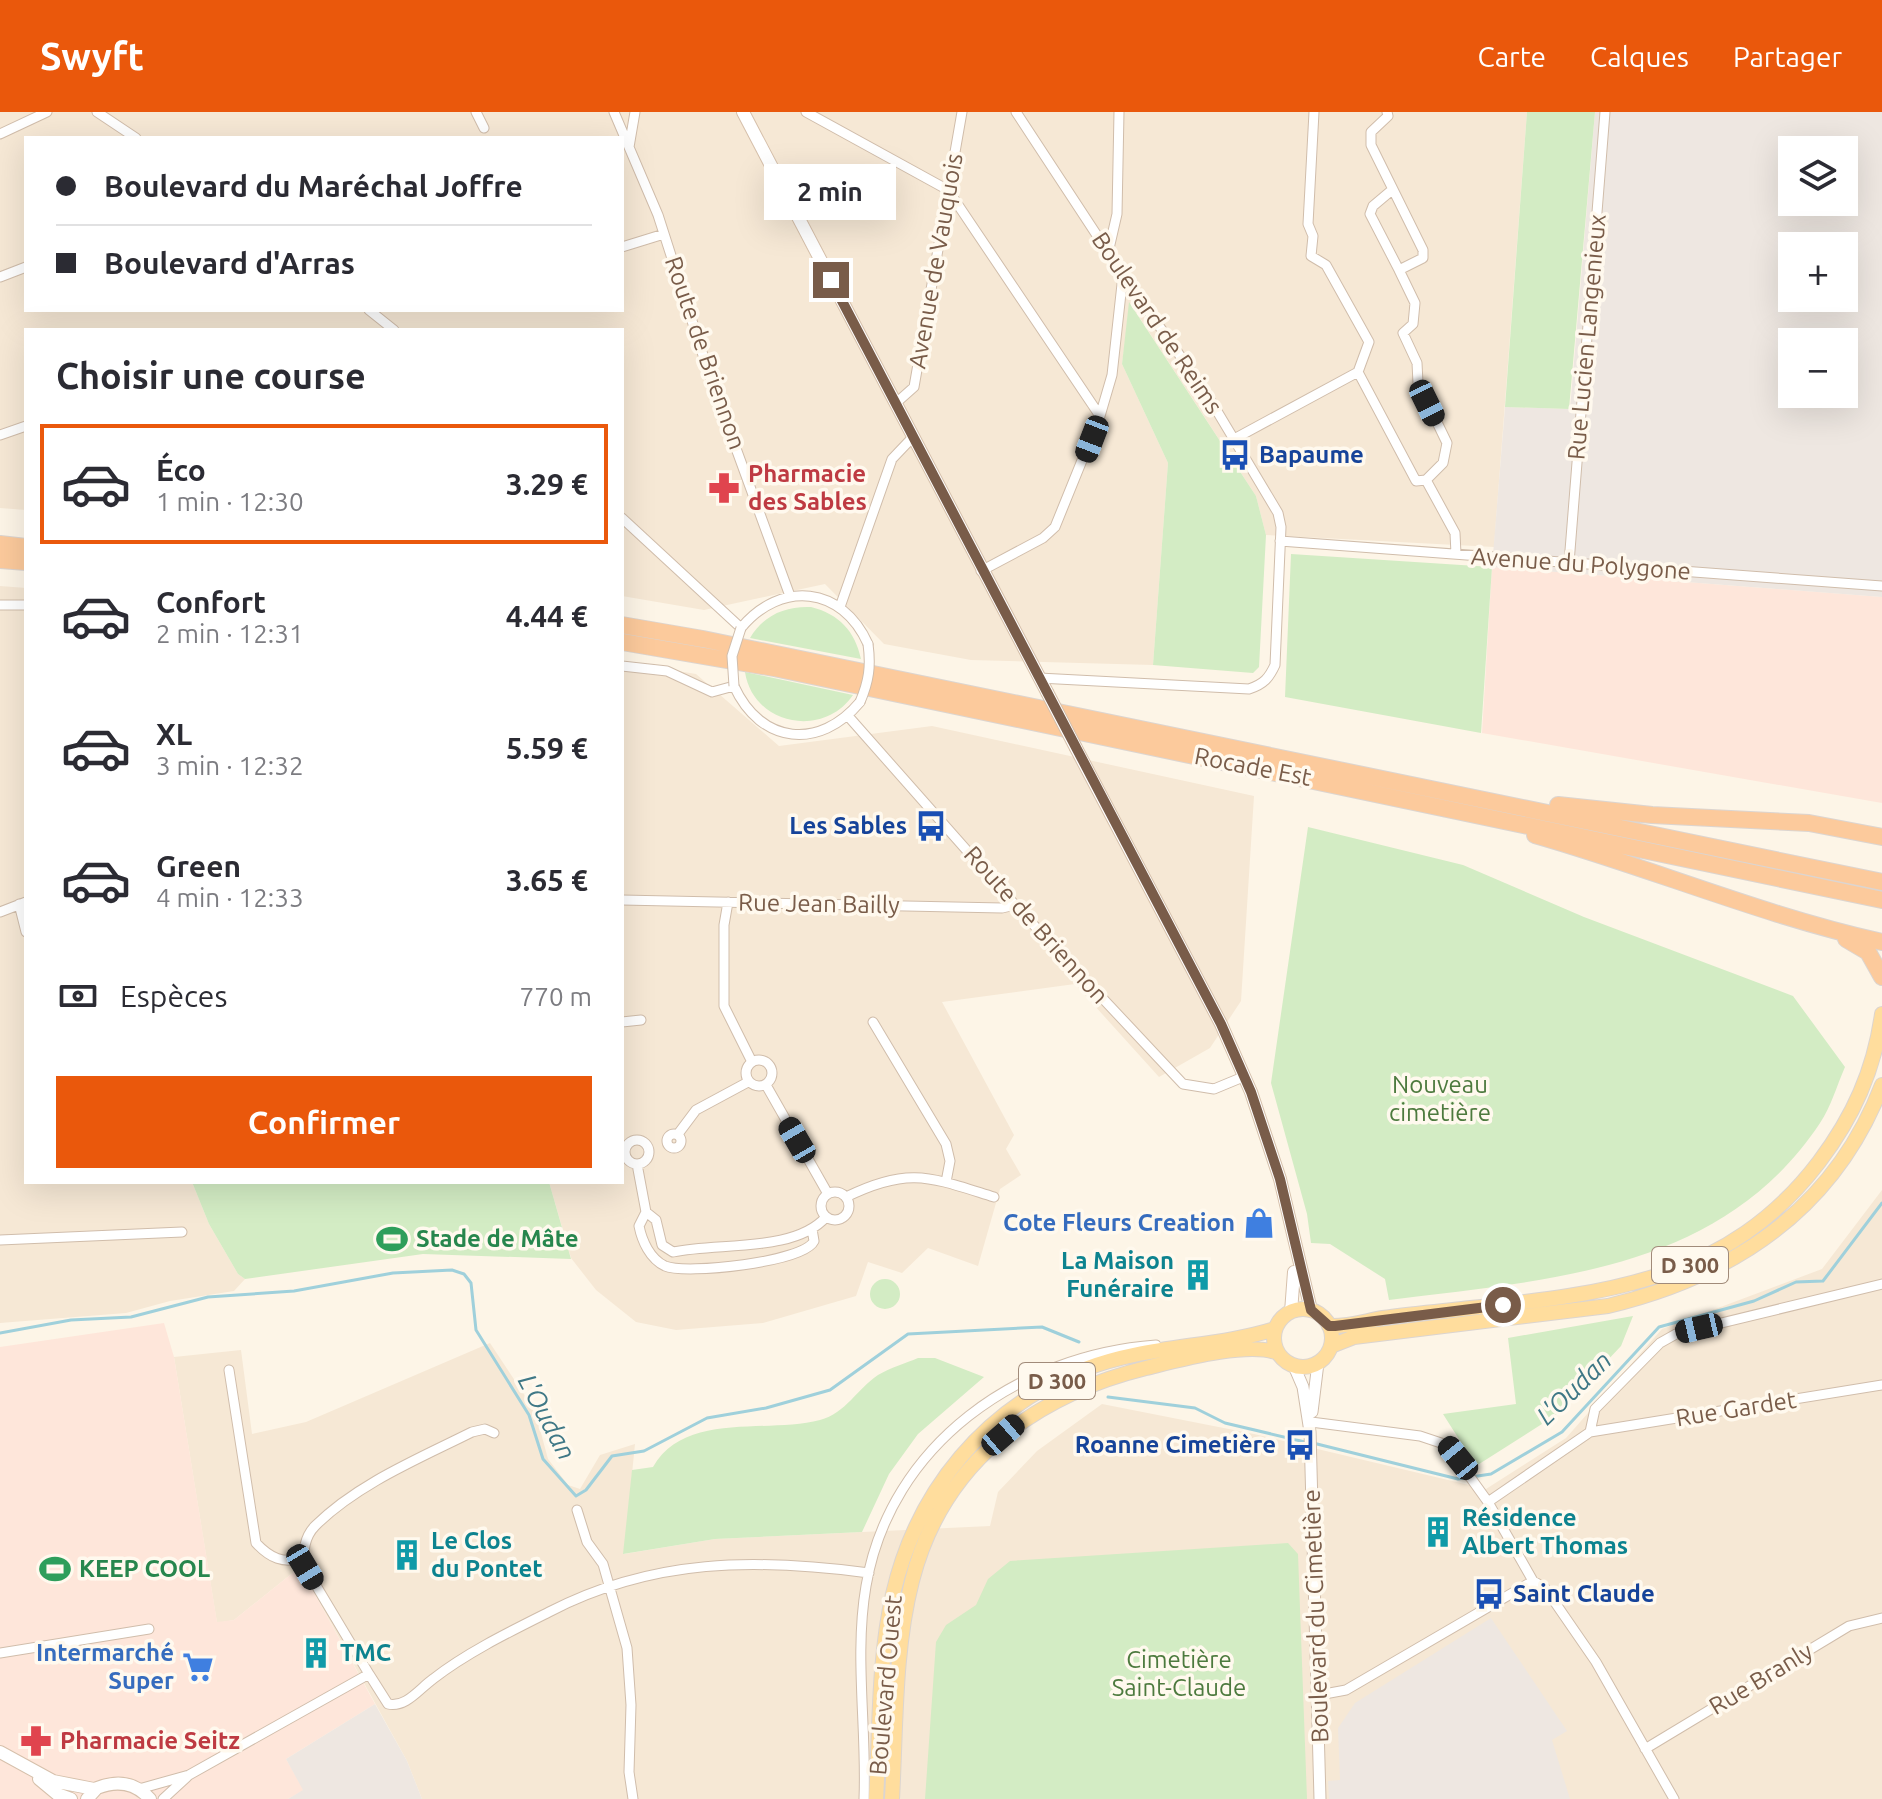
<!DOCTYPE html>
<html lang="fr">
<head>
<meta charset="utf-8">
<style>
  :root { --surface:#fff; --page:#f7f7f7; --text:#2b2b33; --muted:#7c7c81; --line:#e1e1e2; --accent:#ea580c }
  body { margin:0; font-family:Ubuntu,sans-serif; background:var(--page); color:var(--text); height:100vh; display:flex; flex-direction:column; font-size:30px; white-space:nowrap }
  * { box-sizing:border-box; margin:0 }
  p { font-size:26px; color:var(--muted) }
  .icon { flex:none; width:44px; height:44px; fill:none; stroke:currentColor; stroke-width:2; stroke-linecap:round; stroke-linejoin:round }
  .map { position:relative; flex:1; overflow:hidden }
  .panel { position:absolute; left:24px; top:216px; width:600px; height:856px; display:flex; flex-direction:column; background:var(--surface); border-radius:0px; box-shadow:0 8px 32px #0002 }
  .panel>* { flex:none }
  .guide { position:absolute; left:24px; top:24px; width:600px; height:176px; border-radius:0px; box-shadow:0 8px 32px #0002; display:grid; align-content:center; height:176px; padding:0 32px; background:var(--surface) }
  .controls { position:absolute; left:1778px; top:24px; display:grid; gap:16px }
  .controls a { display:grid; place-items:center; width:80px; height:80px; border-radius:0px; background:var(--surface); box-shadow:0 8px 32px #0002; font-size:40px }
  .end { position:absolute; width:36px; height:36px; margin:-18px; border:10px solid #795c49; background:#fff; box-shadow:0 0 0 4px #fff }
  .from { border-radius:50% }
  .bubble { position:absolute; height:56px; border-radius:0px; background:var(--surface); box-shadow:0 8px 32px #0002; font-size:26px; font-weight:700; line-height:56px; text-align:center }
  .car { position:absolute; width:24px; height:48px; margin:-24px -12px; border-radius:10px; box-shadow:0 0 6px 2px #0007; background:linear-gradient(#222 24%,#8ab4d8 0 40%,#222 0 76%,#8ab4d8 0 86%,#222 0) }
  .guide b { display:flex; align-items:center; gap:28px; height:76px; font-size:30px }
  .guide b+b { border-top:2px solid var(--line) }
  .guide i { width:20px; height:20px; background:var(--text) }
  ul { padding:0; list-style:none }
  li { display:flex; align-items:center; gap:24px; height:120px; margin:0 16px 12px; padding:0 16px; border:4px solid transparent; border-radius:0px }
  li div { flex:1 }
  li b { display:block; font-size:30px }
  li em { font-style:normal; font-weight:700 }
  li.current { border-color:var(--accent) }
  li>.icon { width:72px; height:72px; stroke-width:1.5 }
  h2 { padding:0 32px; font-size:36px; line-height:96px }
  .pay { display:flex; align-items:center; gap:20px; height:88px; padding:0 32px; font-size:30px }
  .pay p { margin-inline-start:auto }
  .button { display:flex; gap:16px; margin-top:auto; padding:16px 32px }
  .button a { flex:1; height:92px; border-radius:0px; background:var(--accent); color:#fff; font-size:32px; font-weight:700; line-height:92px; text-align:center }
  header { display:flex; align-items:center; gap:48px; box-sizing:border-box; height:112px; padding:0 40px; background:var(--accent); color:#fff }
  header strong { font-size:38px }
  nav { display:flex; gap:44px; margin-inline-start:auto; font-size:28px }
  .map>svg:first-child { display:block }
  .residential { fill:#f6e8d5; fill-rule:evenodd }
  .commercial { fill:#fee6da }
  .industrial { fill:#eee7e1; fill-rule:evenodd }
  .green { fill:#d3ecc4 }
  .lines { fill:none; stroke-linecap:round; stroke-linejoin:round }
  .stream { stroke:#9fd0db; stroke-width:3 }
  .minor-casing { stroke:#d0bdab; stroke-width:11 }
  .tertiary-casing { stroke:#d0bdab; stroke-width:13 }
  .secondary-casing { stroke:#d6c0ab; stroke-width:14 }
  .primary-casing { stroke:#dcd5d0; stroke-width:16 }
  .trunk-casing { stroke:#dcd5d0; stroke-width:18 }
  .minor { stroke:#fff; stroke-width:9 }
  .tertiary { stroke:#fff; stroke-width:11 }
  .secondary { stroke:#fff; stroke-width:12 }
  .primary { stroke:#ffdd9d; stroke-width:14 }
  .trunk { stroke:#fcca9c; stroke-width:16 }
  .minor-bridge-casing { stroke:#d0bdab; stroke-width:11; stroke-linecap:butt }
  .secondary-bridge-casing { stroke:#d6c0ab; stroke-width:14; stroke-linecap:butt }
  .minor-bridge { stroke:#fff; stroke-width:9 }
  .secondary-bridge { stroke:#fff; stroke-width:12 }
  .route { stroke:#795c49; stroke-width:10 }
  .labels { text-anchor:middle; stroke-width:7; stroke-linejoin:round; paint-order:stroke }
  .shield { fill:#fff9ee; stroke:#a18b7a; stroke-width:2 }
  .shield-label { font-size:22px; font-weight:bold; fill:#795c49 }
  .street-label { font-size:24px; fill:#795c49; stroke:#fff9ee }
  .transit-label { font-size:24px; font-weight:bold; fill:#164399; stroke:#fff9ee; text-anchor:start }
  .health-label { font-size:24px; font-weight:bold; fill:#be3a42; stroke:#fff9ee; text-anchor:start }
  .park-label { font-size:24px; fill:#4d7a3e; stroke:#fff9ee }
  .shop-label { font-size:24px; font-weight:bold; fill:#366cbe; stroke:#fff9ee; text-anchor:end }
  .leisure-label { font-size:24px; font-weight:bold; fill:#27864d; stroke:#fff9ee; text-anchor:start }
  .culture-label { font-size:24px; font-weight:bold; fill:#0d838f; stroke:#fff9ee; text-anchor:start }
  .water-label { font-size:26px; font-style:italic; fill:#3f7886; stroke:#fff9ee }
</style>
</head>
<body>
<header>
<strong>Swyft</strong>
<nav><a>Carte</a><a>Calques</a><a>Partager</a></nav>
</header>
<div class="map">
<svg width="1882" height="1687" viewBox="0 0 1882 1687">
  <rect width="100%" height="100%" fill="#fdf5e7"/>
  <path class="residential" d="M0,0H1527L1494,435L1266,423L1256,384L1130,191L1122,252L1168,351L1153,553L971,548L884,532L825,472L704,498L622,484V218H26V398L0,396ZM26,26H622V198H26Z
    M0,474L26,476V1070H192L209,1112L238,1162L245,1167L234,1179L170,1189L126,1201L0,1211Z
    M622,550L696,562L779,634L932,614L1254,684L1241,889L1210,936L1159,965L1075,872L942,890L1014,1023L1006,1037L1021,1063L1000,1077L978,1154L928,1136L902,1161L868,1150L856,1184L763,1211L676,1218L636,1210L596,1178L571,1146L549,1070H622Z
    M1882,1078V1687H422L407,1649L300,1455L234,1508L217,1511L174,1245L241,1238L252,1322L306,1310L490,1231L535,1299L548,1347L568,1373L580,1377L600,1343L635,1332L624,1442L715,1427L990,1414L998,1380L1037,1339L1102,1292L1254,1322L1486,1377L1566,1326L1662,1217L1822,1157Z"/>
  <path class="commercial" d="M1492,455L1882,485V691L1482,621Z
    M164,1211L174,1245L217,1510L234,1508L300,1455L375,1592L286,1647L304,1678L288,1687H0V1235Z"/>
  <path class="industrial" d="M1595,0H1882V485L1492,455L1505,295L1570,297ZM1792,38H1844V90H1792ZM1792,134H1844V186H1792ZM1792,230H1844V282H1792Z
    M1491,1506L1567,1619L1552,1628L1570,1687H1329L1328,1669L1340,1668L1338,1616L1355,1591Z
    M375,1592L407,1649L422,1687H288L303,1678L286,1647Z"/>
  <path class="green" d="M1527,0H1595L1569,297L1505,295Z
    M1129,190L1256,384L1266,423L1259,555L1253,561L1153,553L1168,351L1122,252Z
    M1291,442L1492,455L1481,621L1285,585Z
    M811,495C839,502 855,519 861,547L750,526C764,503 785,494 811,495Z
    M745,560L853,583C823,627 753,613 745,560Z
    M1308,715L1463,753L1584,805L1793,884L1845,955C1837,973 1831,995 1820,1011C1722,1159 1549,1168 1389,1188L1385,1167L1330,1132L1311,1131L1307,1102L1271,971Z
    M192,1070H549L571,1147L423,1142L245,1167L238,1162L209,1112Z
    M870 1182a15 15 0 1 1 30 0a15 15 0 1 1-30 0Z
    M1633,1204L1621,1234L1556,1303L1476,1354L1443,1302L1516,1292L1508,1226Z
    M918,1246H935L984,1265L918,1322L889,1362L862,1420L715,1427L623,1442L632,1358L653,1355C685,1299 767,1322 820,1308C846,1301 857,1277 878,1263C890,1256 906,1251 918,1246Z
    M1288,1431L1298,1442L1307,1687H925L936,1530L946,1513L976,1493L988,1467L1010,1449Z"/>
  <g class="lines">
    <path class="stream" d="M0,1221L71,1208L131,1205L208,1185L294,1179L393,1161L452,1158L464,1162L471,1171L476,1218L529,1303L543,1347L576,1384L586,1378L612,1344L644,1339L707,1306L766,1296L830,1278L908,1222L1042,1215L1079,1230
      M1108,1285L1195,1296L1225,1311L1305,1330
      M1313,1331L1458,1367L1491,1362L1562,1320L1659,1215L1754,1189L1796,1170L1823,1169L1882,1091"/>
    <defs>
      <path id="minor" d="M97,0L136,26
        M476,0L484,16
        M614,0L658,103L711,268L790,484
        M806,0L948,78L1100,304
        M1016,0L1123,163L1205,279L1278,401L1281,415L1275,553C1269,566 1264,572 1249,577L1039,566
        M1387,0L1388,4L1371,20V33L1423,138V146L1399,158L1415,191L1413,212L1403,221L1417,251L1418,271L1447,331L1443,351L1426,368L1455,421L1456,442
        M0,22L47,0
        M629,35L635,0
        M1392,78L1373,94L1370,102L1399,158
        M622,135L664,122
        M1108,141L1117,102L1119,0
        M0,165L26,155
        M369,198L394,218
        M1358,260L1416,369L1426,368
        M896,291L914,275L962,0
        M0,323L26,314
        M1234,327L1358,260L1369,230L1326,153L1311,144L1313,124L1308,112L1314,0
        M622,406L741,516C781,468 842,474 868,532
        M1280,429L1882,474
        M1569,451L1605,0
        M981,459L1043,426L1055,415L1100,304L1112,263L1123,163
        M0,493H26
        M840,495L892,347L912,326
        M622,554L667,559L712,580L734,574C761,633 820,638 860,590
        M848,604L1015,793L1183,972L1214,977L1243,965
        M622,788L1002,796L1015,793
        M728,790L724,813V894L752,950
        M19,792L26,820
        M0,800L26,790
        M622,910L641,908
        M873,910L946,1032L950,1049L946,1070
        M746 961a13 13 0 1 1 26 0a13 13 0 1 1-26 0Z
        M766,973L828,1082
        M667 1029a7 7 0 1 1 14 0a7 7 0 1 1-14 0Z
        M678,1022L696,998L748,970
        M625 1040a12 12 0 1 1 24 0a12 12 0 1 1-24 0Z
        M637,1052L646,1100L656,1108L662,1133L673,1140C718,1130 794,1141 826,1105
        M821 1094a14 14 0 1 1 28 0a14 14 0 1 1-28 0Z
        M846,1085C909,1054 930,1065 994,1085
        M646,1100L639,1114C642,1129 650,1147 665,1154C686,1163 804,1150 814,1129L812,1117
        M0,1128L182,1120
        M229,1258L256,1431C270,1446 283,1452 303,1446
        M1311,1310L1420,1324L1447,1333L1488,1390L1533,1469
        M1590,1320L1882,1273
        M1488,1390L1590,1320L1595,1297L1660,1231L1676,1222L1882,1172
        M577,1398L587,1430L603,1452L627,1536L631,1593L629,1660L633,1687
        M1533,1469L1545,1476L1596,1550L1674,1687
        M0,1541L149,1517
        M369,1562L305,1455C302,1440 305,1424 315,1414C357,1372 420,1346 472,1320L485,1317L494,1321
        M1319,1583L1346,1578L1533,1469
        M1645,1637L1849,1514L1882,1506
        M139,1677L189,1663L369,1562L388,1592C406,1596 419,1577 433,1567C466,1541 511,1519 549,1500C653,1446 756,1446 869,1461
        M163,1687L187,1665
        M864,1687C867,1617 854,1543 866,1474C890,1332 1019,1243 1156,1233"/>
      <path id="tertiary" d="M1294,1254L1303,1275L1310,1320L1320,1687
        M1312,1300L1318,1251"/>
      <path id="secondary" d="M743,0L1047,580
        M1076,636L1221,912L1251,980L1280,1067L1311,1198
        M1291,1200L1294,1160
        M0,1640L53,1669L94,1677
        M39,1667L57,1682L71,1687
        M87,1687L97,1676C117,1668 135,1670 150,1687"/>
      <path id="primary" d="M1274 1226a29 29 0 1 1 58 0a29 29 0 1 1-58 0Z
        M1329,1214C1348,1215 1365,1209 1383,1206C1409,1202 1436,1200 1462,1197C1602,1182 1727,1171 1819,1050C1853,1005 1874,959 1882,902
        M1331,1234L1354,1225L1608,1194C1733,1164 1834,1098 1882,973
        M876,1687C880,1620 878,1547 893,1482C917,1378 986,1295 1085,1257C1146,1233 1214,1236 1275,1217
        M892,1687C896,1616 894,1539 912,1469C942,1351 1033,1284 1146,1256C1179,1248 1248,1229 1278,1241"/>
      <path id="trunk" d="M0,432L26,435
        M0,448L26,450
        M622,513L703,527L1882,770
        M622,530L774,556L1882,788
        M1558,693L1652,703L1809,711L1882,725
        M1535,723C1651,756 1764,804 1882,830
        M1846,827L1868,840L1882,865"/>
    </defs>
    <use href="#minor" class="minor-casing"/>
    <use href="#tertiary" class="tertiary-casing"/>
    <use href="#secondary" class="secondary-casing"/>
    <use href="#primary" class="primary-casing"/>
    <use href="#trunk" class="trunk-casing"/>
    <use href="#minor" class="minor"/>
    <use href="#tertiary" class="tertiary"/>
    <use href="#secondary" class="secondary"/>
    <use href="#primary" class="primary"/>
    <use href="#trunk" class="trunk"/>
    <defs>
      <path id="minor-bridge" d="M734,574L732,544L741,516
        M860,590C869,569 871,554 868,532"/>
      <path id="secondary-bridge" d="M1047,580L1076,636"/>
    </defs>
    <use href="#minor-bridge" class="minor-bridge-casing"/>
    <use href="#secondary-bridge" class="secondary-bridge-casing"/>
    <use href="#minor-bridge" class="minor-bridge"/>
    <use href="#secondary-bridge" class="secondary-bridge"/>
  </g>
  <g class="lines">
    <path class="route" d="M831,168L1221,912L1251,980L1280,1067L1311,1198L1329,1214H1335L1503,1193"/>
  </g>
  <defs>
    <symbol id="bus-bare" viewBox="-9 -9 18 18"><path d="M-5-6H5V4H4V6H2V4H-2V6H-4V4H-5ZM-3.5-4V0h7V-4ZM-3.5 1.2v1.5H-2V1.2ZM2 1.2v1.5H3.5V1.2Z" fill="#1a4fb4" stroke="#fff9ee" stroke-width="2.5" paint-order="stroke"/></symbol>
    <symbol id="pharmacy-bare" viewBox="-9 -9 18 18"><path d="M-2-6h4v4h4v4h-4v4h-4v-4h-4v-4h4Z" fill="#e0444e" stroke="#fff9ee" stroke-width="2.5" paint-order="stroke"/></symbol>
    <symbol id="shop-bare" viewBox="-9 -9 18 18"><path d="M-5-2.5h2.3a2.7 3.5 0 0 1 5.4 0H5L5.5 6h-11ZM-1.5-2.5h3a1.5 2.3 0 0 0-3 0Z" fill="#3f7fe0" stroke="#fff9ee" stroke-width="2.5" paint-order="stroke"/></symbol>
    <symbol id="stadium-bare" viewBox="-9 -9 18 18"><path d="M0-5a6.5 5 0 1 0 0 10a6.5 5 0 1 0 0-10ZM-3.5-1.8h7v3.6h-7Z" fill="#2e9e5b" stroke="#fff9ee" stroke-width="2.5" paint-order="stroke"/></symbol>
    <symbol id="building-bare" viewBox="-9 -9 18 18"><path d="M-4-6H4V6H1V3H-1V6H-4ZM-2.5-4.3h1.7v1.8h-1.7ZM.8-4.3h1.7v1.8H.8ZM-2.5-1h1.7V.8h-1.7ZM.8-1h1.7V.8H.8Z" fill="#0f9aa8" stroke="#fff9ee" stroke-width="2.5" paint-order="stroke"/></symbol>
    <symbol id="supermarket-bare" viewBox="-9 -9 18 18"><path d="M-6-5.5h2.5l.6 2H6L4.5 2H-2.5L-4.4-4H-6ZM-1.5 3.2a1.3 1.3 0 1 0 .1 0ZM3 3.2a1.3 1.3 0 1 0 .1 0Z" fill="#3f7fe0" stroke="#fff9ee" stroke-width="2.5" paint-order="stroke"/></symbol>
  </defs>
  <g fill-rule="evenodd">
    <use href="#bus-bare" x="1213" y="321" width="44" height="44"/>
    <use href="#pharmacy-bare" x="702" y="354" width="44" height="44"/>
    <use href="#bus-bare" x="909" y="692" width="44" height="44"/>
    <use href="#shop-bare" x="1237" y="1089" width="44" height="44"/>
    <use href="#stadium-bare" x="370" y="1105" width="44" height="44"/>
    <use href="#building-bare" x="1176" y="1141" width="44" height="44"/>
    <use href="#bus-bare" x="1278" y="1311" width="44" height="44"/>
    <use href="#building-bare" x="1416" y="1398" width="44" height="44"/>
    <use href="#building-bare" x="385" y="1421" width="44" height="44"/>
    <use href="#stadium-bare" x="33" y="1435" width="44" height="44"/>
    <use href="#bus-bare" x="1467" y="1460" width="44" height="44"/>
    <use href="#building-bare" x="294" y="1519" width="44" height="44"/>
    <use href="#supermarket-bare" x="176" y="1533" width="44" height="44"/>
    <use href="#pharmacy-bare" x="14" y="1607" width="44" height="44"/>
  </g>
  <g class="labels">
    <g class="shield">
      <rect x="1652" y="1135" width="76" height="36" rx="6"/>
      <rect x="1019" y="1251" width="76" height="36" rx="6"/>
    </g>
    <g class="shield-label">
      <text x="1690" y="1161">D 300</text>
      <text x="1057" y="1277">D 300</text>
    </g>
    <g class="street-label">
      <text transform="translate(936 149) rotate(-80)" y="8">Avenue de Vauquois</text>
      <text transform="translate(1157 211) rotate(56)" y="8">Boulevard de Reims</text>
      <text transform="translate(1587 225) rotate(-85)" y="8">Rue Lucien Langenieux</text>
      <text transform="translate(705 241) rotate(71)" y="8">Route de Briennon</text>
      <text transform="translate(1581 452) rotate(4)" y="8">Avenue du Polygone</text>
      <text transform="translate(1253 655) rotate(11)" y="8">Rocade Est</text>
      <text transform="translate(819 792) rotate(1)" y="8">Rue Jean Bailly</text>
      <text transform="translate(1036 813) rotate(48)" y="8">Route de Briennon</text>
      <text transform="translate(1736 1297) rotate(-9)" y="8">Rue Gardet</text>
      <text transform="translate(1316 1504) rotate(-92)" y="8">Boulevard du Cimetière</text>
      <text transform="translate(1761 1567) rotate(-31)" y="8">Rue Branly</text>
      <text transform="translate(886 1573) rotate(-85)" y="8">Boulevard Ouest</text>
    </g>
    <g class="transit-label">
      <text x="1259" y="351">Bapaume</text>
      <text x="907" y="722" text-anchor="end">Les Sables</text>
      <text x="1276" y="1341" text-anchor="end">Roanne Cimetière</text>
      <text x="1513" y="1490">Saint Claude</text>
    </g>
    <g class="health-label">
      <text x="748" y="370">Pharmacie<tspan x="748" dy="28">des Sables</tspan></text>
      <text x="60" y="1637">Pharmacie Seitz</text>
    </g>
    <g class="park-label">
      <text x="1440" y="981">Nouveau<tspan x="1440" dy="28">cimetière</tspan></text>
      <text x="1179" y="1556">Cimetière<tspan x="1179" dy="28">Saint-Claude</tspan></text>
    </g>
    <g class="shop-label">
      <text x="1235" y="1119">Cote Fleurs Creation</text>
      <text x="174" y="1549">Intermarché<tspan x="174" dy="28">Super</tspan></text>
    </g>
    <g class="leisure-label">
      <text x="416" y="1135">Stade de Mâte</text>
      <text x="79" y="1465">KEEP COOL</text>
    </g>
    <g class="culture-label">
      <text x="1174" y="1157" text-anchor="end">La Maison<tspan x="1174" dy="28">Funéraire</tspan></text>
      <text x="1462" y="1414">Résidence<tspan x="1462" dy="28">Albert Thomas</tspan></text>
      <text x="431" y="1437">Le Clos<tspan x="431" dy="28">du Pontet</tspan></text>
      <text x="340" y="1549">TMC</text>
    </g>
    <g class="water-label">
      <text transform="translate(1574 1276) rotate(-44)" y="9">L'Oudan</text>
      <text transform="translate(547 1305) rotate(62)" y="9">L'Oudan</text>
    </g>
  </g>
</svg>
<div class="controls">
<a><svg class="icon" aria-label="layers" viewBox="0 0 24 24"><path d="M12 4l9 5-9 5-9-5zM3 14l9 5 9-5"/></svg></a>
<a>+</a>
<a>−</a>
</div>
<i class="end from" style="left:1503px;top:1193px"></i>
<i class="end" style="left:831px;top:168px"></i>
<div class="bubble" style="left:764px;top:52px;width:132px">2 min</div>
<i class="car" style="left:1427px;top:291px;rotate:154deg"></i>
<i class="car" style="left:1092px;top:327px;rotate:201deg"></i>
<i class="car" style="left:797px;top:1028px;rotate:330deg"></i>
<i class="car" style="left:1699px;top:1216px;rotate:257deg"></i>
<i class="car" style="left:1003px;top:1323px;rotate:49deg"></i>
<i class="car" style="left:1458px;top:1346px;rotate:321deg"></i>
<i class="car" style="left:305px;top:1455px;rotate:149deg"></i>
<div class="guide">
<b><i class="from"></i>Boulevard du Maréchal Joffre</b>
<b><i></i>Boulevard d'Arras</b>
</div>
<section class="panel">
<h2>Choisir une course</h2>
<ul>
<li class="current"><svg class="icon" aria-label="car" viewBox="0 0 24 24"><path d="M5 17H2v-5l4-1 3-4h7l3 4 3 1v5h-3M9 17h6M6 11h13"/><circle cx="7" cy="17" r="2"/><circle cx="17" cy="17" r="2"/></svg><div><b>Éco</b><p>1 min · 12:30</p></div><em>3.29 €</em></li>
<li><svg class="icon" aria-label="car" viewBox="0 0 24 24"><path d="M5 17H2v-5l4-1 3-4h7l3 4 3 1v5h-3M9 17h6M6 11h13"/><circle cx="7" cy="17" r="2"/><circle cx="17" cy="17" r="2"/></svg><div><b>Confort</b><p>2 min · 12:31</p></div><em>4.44 €</em></li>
<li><svg class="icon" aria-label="car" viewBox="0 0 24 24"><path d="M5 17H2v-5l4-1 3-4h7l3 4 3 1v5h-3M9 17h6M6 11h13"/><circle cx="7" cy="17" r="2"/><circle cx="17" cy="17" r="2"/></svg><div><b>XL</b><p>3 min · 12:32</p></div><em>5.59 €</em></li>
<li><svg class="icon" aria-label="car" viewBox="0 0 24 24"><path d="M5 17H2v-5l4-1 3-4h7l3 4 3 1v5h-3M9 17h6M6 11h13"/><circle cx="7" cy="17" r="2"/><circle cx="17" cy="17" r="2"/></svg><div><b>Green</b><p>4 min · 12:33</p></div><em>3.65 €</em></li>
</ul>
<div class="pay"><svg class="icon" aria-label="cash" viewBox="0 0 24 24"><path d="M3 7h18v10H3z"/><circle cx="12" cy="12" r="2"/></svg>Espèces<p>770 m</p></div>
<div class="button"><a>Confirmer</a></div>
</section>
</div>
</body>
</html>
